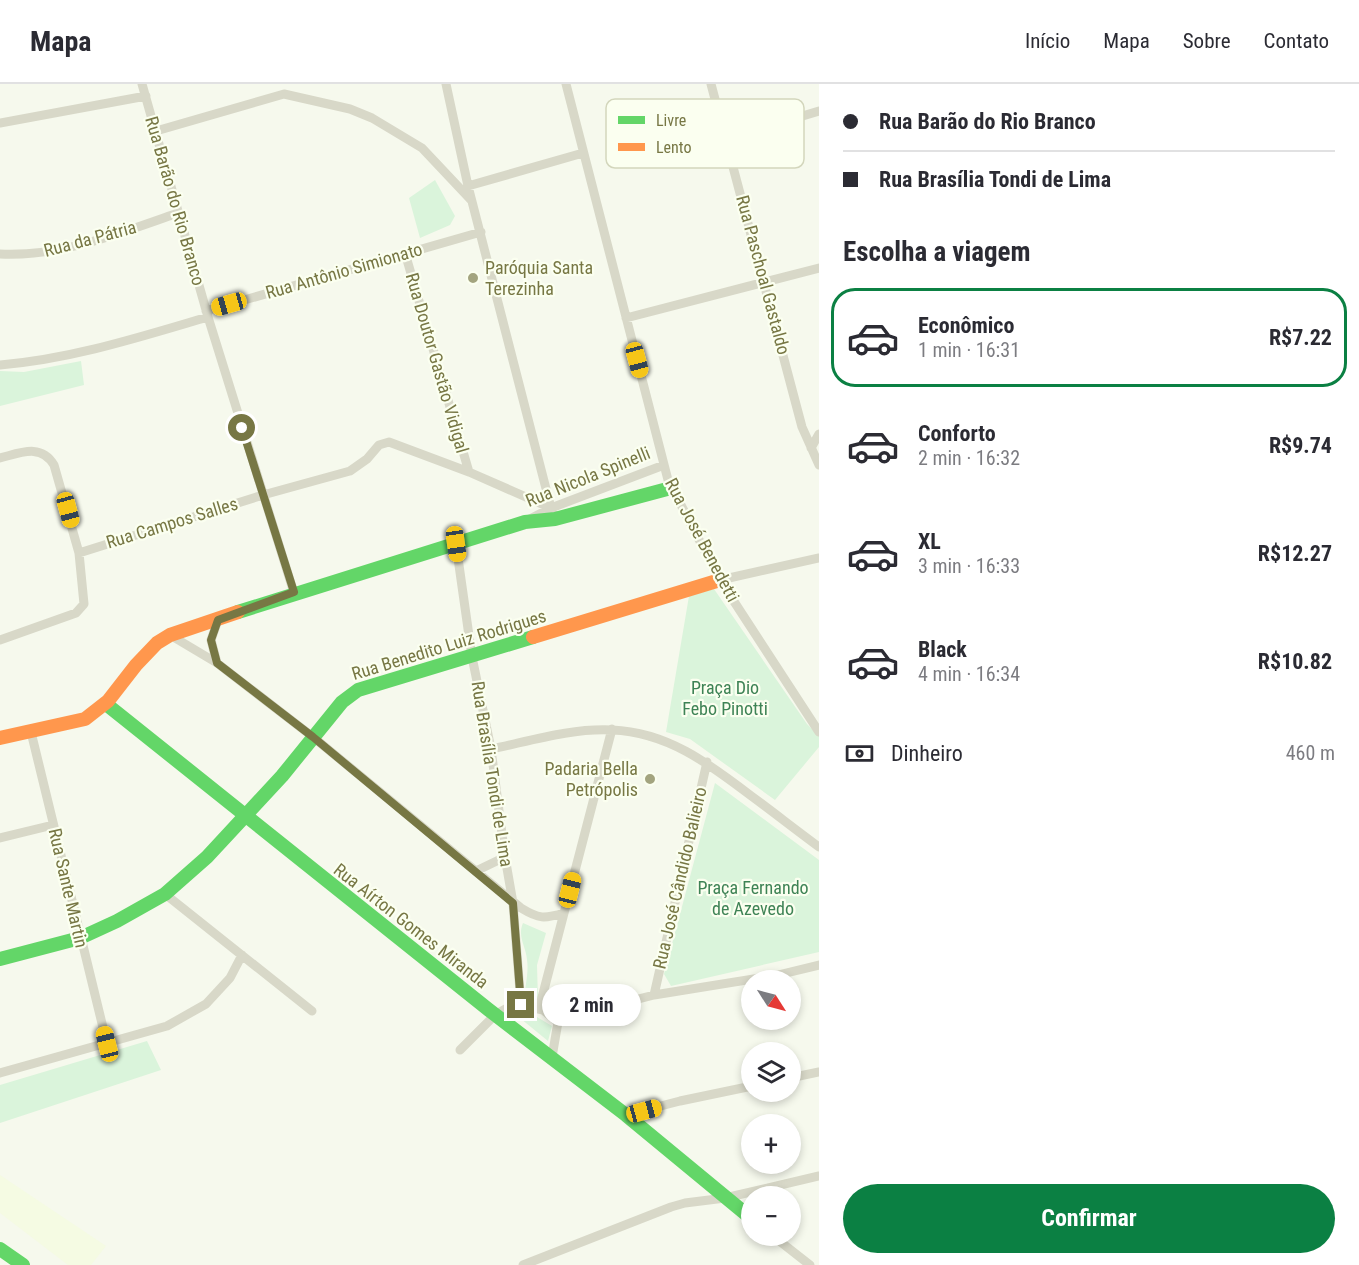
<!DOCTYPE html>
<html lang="pt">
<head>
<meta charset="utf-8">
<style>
  :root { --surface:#fff; --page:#f7f7f7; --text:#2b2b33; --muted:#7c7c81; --line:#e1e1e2; --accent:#0b8043 }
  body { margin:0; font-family:"Roboto Condensed",sans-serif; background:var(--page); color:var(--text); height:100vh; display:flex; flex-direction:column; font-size:22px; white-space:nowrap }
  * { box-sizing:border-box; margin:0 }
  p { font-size:20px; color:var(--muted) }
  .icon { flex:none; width:33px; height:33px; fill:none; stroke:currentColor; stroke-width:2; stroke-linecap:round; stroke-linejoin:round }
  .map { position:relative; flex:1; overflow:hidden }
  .details { display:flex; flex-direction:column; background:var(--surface); width:540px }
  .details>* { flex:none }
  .banner { display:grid; align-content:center; height:132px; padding:0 24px; background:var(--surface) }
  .needle { width:39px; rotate:126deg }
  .buttons { position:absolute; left:741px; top:886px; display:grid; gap:12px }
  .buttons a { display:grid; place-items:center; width:60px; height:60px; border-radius:50%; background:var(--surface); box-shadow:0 3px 9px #0003; font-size:30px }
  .end { position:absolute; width:27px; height:27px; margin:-14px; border:8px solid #774; background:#fff; box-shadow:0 0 0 3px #fff }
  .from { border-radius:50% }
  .bubble { position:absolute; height:42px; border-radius:21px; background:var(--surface); box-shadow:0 3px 9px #0003; font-size:20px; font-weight:700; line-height:42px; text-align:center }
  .car { position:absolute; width:18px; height:36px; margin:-18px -9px; border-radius:8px; box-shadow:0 0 4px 2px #0007; background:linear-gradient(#f5c518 24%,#345 0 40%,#f5c518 0 76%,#345 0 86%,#f5c518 0) }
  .banner b { display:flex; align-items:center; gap:21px; height:57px; font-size:22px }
  .banner b+b { border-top:2px solid var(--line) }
  .banner i { width:15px; height:15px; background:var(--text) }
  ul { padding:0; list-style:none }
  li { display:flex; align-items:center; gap:18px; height:99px; margin:0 12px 9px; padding:0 12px; border:3px solid transparent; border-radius:24px }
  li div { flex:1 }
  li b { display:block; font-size:22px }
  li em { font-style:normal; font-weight:700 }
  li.selected { border-color:var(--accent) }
  li>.icon { width:54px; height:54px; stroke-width:1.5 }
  h2 { padding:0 24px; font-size:27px; line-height:72px }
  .pay { display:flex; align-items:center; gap:15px; height:66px; padding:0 24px; font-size:22px }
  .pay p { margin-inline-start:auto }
  .cta { display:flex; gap:12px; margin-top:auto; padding:12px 24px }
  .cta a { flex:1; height:69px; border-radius:36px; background:var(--accent); color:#fff; font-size:24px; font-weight:700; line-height:69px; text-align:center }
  header { display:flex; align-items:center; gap:36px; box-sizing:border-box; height:84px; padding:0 30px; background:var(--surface); border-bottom:2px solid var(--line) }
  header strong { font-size:28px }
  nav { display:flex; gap:33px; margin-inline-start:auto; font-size:21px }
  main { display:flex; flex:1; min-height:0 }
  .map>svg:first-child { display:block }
  .residential { fill:#f5fbe3 }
  .green { fill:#daf4db }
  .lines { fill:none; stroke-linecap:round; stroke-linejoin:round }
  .street { stroke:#d8d8c8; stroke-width:9 }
  .fast { stroke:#63d668; stroke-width:14 }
  .slow { stroke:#ff974d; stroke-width:14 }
  .route { stroke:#774; stroke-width:8 }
  .poi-dot { fill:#a3a47f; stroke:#fbfff0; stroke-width:2 }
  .labels { text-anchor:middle; stroke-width:4.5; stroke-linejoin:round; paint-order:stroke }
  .street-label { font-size:18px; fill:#774; stroke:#fbfff0 }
  .poi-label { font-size:18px; fill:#774; stroke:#fbfff0; text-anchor:start }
  .park-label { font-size:18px; fill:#3e8355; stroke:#fbfff0 }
  .key { fill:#fbfff0; stroke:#d3d6bc; stroke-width:1.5 }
  .key-label { font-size:16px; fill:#774 }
</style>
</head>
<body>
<header>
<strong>Mapa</strong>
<nav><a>Início</a><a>Mapa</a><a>Sobre</a><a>Contato</a></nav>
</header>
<main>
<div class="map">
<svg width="819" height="1181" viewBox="0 0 819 1181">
  <rect width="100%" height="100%" fill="#f6f9ed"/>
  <path class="residential" d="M0,1091L106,1162L91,1181H68L0,1129Z"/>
  <path class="green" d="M435,96L455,132L450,141L420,154L409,114Z
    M81,277L84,301L0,322V287L24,288Z
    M714,505L807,640L819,652V663L775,716L690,655L666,648L689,512Z
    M715,699L819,776V868L671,902L664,890Z
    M523,839L546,849L537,881L538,916L524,915C525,903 529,888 527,876C526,862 517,853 523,839Z
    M522,924L552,942L548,957L515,930Z
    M147,957L161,986L0,1039V1001Z"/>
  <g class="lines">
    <path class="street" d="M142,0L208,233L294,509
      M446,0L468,102L551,424
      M566,0L668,396L720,496L819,648
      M711,0L802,343L819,381
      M0,39L146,12
      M156,47L284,10L350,25L372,34L422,64L471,116
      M726,55L819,27
      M468,102L583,69
      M405,169L469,388
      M0,170C62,173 120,149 178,129
      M206,227L481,148
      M626,234L819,184
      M0,281C72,275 140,253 208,233
      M811,364L819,350
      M0,374C20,369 41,359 54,381L79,469L84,520L76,529L0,556
      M530,435L551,424L664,381
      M456,460L472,573L491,665L505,773L513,819L521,921
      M79,469L263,411L350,387L367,375L379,361L389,358L469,388L551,424L555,435
      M720,496L819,474
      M170,551L217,579L313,653L521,824C539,835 544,835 564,829
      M217,579L211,556L218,536
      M31,648L107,960
      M491,665C530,657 571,644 612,646C667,648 708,679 750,711C773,728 796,746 819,763
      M0,754L53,741
      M476,787L505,773
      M165,810L312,927
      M654,911L707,678
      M539,925L612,645
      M558,938L568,933L654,911L778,891L819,881
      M460,966L495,931L509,923L521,921L543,926L558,938
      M552,973L558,938
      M0,989L167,942L206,920L230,894L242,871
      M790,994L819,988
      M626,1031L680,1017L752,1002
      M773,1152L810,1181
      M523,1181L671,1123L685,1119L725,1114L819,1092"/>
    <path class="fast" d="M238,528L525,438L555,435L671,404
      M106,620L489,926L626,1031L752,1135
      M0,875L80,854L117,837L165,810L207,773L282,692L342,618L358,606L533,553
      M0,1165L23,1181"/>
    <path class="slow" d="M533,553L720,496
      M0,654L85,635L108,617L136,581L157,559L170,551L238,528"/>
  </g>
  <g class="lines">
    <path class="route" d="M242,344L294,508L218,536L211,556L217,579L313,653L513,819L521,921"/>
  </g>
  <g class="poi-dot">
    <circle cx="473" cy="194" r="6"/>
    <circle cx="650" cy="695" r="6"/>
  </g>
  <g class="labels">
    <g class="street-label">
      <text transform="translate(175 117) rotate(74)" y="6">Rua Barão do Rio Branco</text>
      <text transform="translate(90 155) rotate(-15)" y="6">Rua da Pátria</text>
      <text transform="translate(344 187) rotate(-16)" y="6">Rua Antônio Simionato</text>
      <text transform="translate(763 191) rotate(75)" y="6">Rua Paschoal Gastaldo</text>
      <text transform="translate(437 279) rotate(74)" y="6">Rua Doutor Gastão Vidigal</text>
      <text transform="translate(588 393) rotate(-22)" y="6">Rua Nicola Spinelli</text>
      <text transform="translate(172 439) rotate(-17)" y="6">Rua Campos Salles</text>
      <text transform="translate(702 456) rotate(62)" y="6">Rua José Benedetti</text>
      <text transform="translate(449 561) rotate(-17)" y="6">Rua Benedito Luiz Rodrigues</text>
      <text transform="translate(492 690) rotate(81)" y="6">Rua Brasília Tondi de Lima</text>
      <text transform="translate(680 794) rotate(-77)" y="6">Rua José Cândido Balieiro</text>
      <text transform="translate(68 804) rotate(77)" y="6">Rua Sante Martin</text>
      <text transform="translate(411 842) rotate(38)" y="6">Rua Aírton Gomes Miranda</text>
    </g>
    <g class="poi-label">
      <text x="485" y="190">Paróquia Santa<tspan x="485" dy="21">Terezinha</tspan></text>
      <text x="638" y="691" text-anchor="end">Padaria Bella<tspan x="638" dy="21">Petrópolis</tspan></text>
    </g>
    <g class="park-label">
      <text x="725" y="610">Praça Dio<tspan x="725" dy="21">Febo Pinotti</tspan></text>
      <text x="753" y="810">Praça Fernando<tspan x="753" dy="21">de Azevedo</tspan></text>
    </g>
  </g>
  <rect x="606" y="15" width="198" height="69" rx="9" class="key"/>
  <rect x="618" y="32" width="27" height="8" fill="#63d668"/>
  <rect x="618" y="59" width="27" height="8" fill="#ff974d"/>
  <g class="key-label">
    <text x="656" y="42">Livre</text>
    <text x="656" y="69">Lento</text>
  </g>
</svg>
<div class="buttons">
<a><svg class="needle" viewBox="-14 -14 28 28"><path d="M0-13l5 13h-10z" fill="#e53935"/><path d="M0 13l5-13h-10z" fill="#7c7c81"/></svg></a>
<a><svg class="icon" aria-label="layers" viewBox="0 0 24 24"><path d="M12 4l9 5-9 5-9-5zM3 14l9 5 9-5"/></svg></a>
<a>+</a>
<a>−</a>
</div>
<i class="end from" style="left:242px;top:344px"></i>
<i class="end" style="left:521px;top:921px"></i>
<div class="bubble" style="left:542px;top:900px;width:99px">2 min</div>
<i class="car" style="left:229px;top:220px;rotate:254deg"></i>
<i class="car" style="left:637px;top:276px;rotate:165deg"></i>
<i class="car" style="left:68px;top:426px;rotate:165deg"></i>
<i class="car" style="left:456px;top:460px;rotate:172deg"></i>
<i class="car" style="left:570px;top:806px;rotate:14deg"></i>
<i class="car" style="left:107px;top:960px;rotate:346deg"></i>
<i class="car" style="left:644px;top:1027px;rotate:75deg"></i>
</div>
<section class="details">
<div class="banner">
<b><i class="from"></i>Rua Barão do Rio Branco</b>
<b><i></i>Rua Brasília Tondi de Lima</b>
</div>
<h2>Escolha a viagem</h2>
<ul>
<li class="selected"><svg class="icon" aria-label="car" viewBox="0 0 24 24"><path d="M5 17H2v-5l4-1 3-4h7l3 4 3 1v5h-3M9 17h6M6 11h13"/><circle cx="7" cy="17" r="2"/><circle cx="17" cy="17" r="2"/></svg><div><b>Econômico</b><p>1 min · 16:31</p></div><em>R$7.22</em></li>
<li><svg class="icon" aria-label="car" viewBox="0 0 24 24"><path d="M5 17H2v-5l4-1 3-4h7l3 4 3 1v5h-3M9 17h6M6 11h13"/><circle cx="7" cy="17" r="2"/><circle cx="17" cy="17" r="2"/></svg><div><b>Conforto</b><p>2 min · 16:32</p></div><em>R$9.74</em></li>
<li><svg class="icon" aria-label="car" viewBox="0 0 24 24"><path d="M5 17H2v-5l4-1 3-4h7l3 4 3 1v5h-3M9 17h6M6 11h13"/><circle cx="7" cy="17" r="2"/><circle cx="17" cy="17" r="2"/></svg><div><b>XL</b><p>3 min · 16:33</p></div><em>R$12.27</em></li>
<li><svg class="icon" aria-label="car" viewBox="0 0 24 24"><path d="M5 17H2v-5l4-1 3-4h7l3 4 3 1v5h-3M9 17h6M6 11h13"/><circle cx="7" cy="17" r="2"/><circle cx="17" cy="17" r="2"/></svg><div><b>Black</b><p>4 min · 16:34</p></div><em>R$10.82</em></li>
</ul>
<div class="pay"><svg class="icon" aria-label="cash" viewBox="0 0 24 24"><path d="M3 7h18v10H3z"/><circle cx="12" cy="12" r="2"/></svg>Dinheiro<p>460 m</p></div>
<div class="cta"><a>Confirmar</a></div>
</section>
</main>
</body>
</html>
